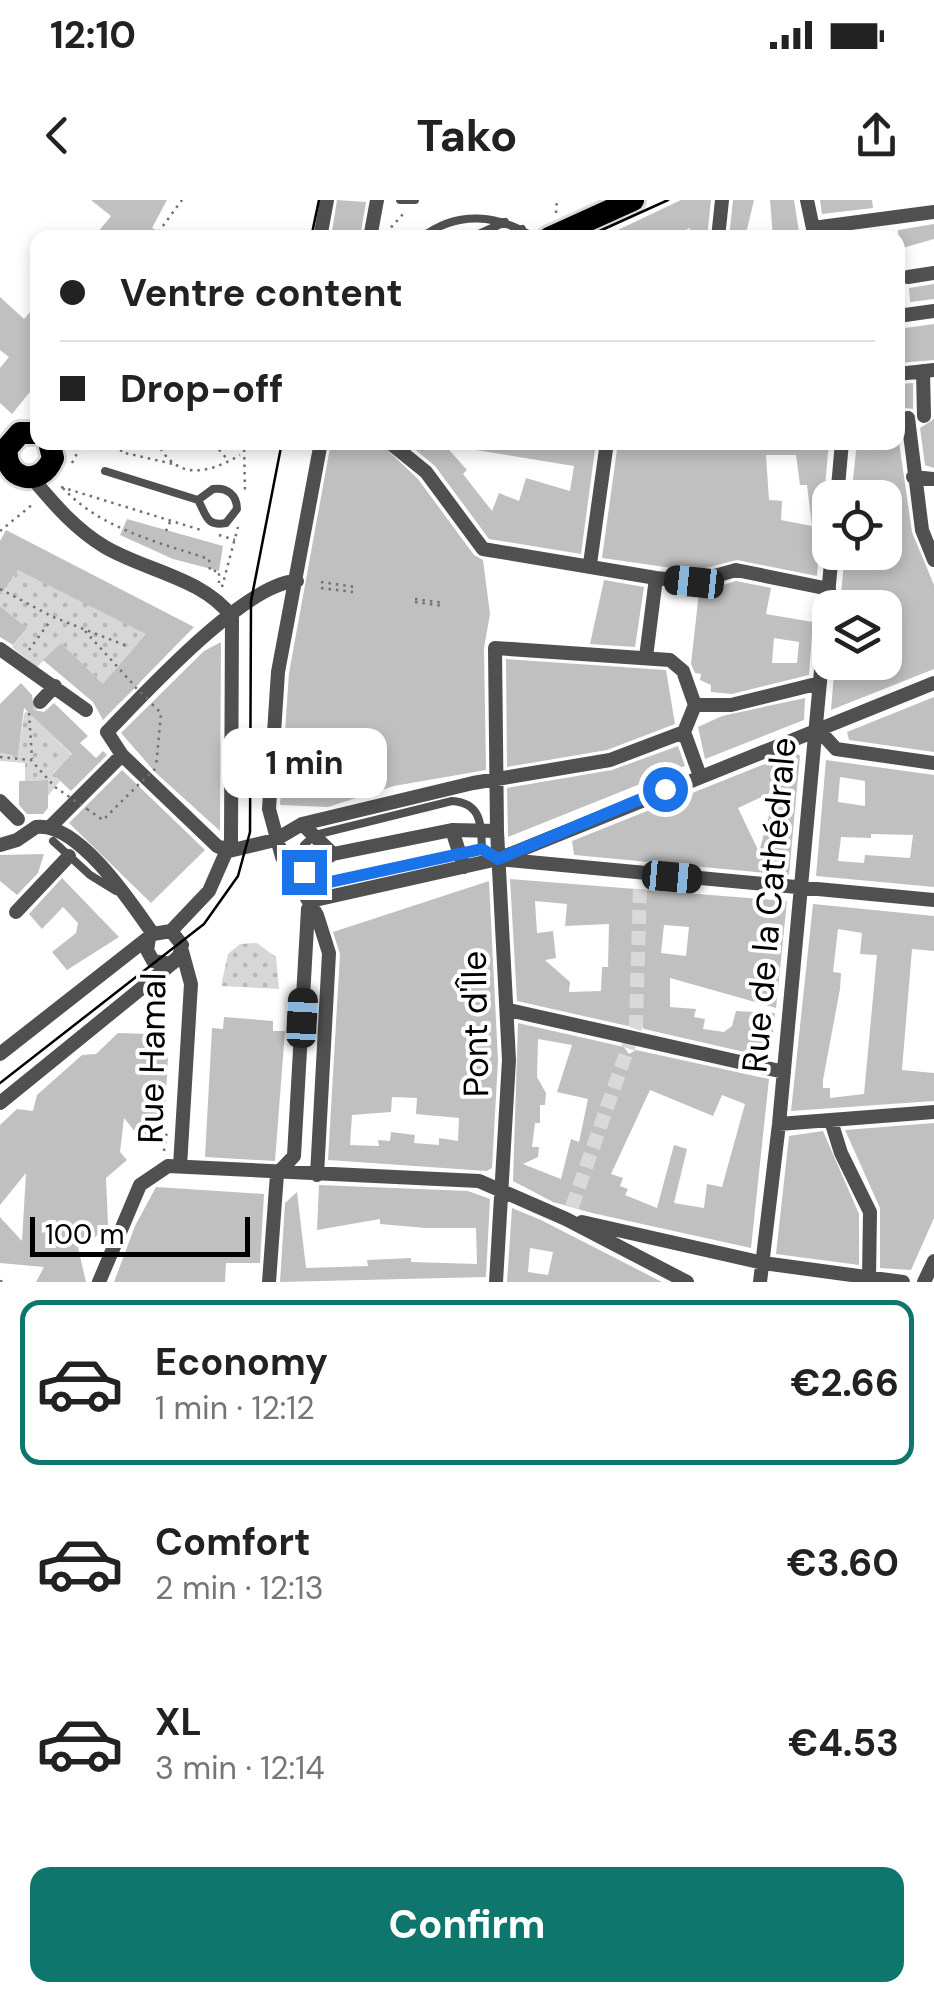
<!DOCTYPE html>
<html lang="en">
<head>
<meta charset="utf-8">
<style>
  :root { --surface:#fff; --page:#f6f6f6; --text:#222; --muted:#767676; --line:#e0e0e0; --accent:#0f766e }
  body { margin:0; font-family:"DM Sans",sans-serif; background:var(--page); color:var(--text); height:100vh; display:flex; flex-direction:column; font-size:38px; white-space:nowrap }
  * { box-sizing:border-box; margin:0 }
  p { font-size:32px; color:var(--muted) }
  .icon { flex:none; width:55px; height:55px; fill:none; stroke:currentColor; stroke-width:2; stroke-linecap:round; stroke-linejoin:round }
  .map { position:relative; height:1082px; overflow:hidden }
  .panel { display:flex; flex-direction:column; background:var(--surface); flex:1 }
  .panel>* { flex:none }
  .guide { position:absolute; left:30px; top:30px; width:875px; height:220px; border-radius:20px; box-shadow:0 5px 15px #0003; display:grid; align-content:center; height:220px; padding:0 30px; background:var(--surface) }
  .tools { position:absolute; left:812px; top:280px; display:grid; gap:20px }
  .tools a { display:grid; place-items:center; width:90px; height:90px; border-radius:20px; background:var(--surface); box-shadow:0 5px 15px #0003; font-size:50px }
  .scale { position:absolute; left:30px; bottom:25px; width:220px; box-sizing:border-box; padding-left:10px; border:5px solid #000; border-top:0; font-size:28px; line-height:35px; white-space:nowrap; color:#000; -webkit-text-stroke:8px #fff; paint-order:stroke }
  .end { position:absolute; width:45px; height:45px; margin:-22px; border:12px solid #1a73e8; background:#fff; box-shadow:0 0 0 5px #fff }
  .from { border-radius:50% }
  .bubble { position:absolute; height:70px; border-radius:20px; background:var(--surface); box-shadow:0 5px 15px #0003; font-size:32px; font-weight:700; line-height:70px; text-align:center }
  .car { position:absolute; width:30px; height:60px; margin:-30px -15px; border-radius:12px; box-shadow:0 0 8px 2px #0007; background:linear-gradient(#222 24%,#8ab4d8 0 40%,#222 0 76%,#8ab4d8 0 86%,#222 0) }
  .guide b { display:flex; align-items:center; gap:35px; height:95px; font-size:38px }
  .guide b+b { border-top:2px solid var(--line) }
  .guide i { width:25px; height:25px; background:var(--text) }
  ul { padding:18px 0 0; list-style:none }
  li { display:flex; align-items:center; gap:30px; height:165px; margin:0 20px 15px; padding:0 10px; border:5px solid transparent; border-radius:20px }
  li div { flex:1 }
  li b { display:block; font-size:38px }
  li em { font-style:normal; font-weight:700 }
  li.selected { border-color:var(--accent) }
  li>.icon { width:90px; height:90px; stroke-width:1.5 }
  .cta { display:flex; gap:20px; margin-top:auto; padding:20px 30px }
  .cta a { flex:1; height:115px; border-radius:20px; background:var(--accent); color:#fff; font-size:40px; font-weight:700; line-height:115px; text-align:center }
  .status { display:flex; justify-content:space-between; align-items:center; height:70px; padding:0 50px; background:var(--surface); direction:ltr }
  .status svg { height:28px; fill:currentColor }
  header { display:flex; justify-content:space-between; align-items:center; height:130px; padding:0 30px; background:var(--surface); font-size:45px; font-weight:700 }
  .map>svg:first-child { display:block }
  .green { fill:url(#green-dots) }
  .building { fill:#c0c0c0; fill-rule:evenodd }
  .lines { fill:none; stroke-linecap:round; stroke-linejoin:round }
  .street-tunnel { stroke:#d9d9d9; stroke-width:14; stroke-dasharray:14 7; stroke-linecap:butt }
  .primary-casing { stroke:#dbdbdb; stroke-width:28 }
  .path { stroke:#727272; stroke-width:2.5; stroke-dasharray:2.5 5; stroke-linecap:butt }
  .lane { stroke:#505050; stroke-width:8 }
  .street { stroke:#505050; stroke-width:14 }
  .primary { stroke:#000; stroke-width:22 }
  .tram { stroke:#000; stroke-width:2.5 }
  .path-bridge { stroke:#727272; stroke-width:2.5; stroke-dasharray:2.5 5; stroke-linecap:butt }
  .route { stroke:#1a73e8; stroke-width:12 }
  .labels { text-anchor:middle; stroke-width:8; stroke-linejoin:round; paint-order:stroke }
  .street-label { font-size:35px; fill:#000; stroke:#fff }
</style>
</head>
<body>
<div class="status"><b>12:10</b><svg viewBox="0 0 49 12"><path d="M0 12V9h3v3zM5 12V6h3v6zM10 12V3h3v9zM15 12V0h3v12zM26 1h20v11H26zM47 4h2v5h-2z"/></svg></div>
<header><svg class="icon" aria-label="back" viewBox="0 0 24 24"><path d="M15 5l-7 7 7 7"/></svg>Tako<svg class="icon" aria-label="share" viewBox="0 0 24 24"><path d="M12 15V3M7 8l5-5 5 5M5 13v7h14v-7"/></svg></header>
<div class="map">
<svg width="934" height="1082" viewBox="0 0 934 1082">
  <defs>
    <pattern id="green-dots" width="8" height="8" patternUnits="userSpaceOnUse" patternTransform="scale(2.5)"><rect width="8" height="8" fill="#d7d7d7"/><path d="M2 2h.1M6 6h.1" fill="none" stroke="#b7b7b7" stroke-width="1.8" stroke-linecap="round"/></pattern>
  </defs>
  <rect width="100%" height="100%" fill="#fff"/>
  <path class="green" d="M17,365L35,378L152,434L130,452L123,464L140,483L121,502L61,443L37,467L12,447L27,428L0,406V380L14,377Z
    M38,500L42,504L32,515L72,555L53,573L60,581L48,596L42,580L25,581V563L0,561V553L18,556L24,514Z
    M257,743L276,757L279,789L221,786L228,754L240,744Z"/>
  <path class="building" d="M91,0H167L152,28L172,38H93L111,16Z
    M337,0L366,2L360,38H331Z
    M681,0H711L707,38H689L690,28L667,38H601Z
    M733,0H754L745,38H729Z
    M770,0H794L800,38H773Z
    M820,0H872L873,8L822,14Z
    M934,24V39L899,49L898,30Z
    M934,84V99L910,102L909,88Z
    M0,97L24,119L38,103V182L12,214L0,203V168L9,157L0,150Z
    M934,124V160L898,163V129Z
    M913,183V209L906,208L898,215V184Z
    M934,219V268L925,265L920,228Z
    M331,242H379L418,279L474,355L483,360L490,414L484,448L486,570L394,586L328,607L280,605L289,473Z
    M406,242H442L467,270L463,274L492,311L499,293L519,301L526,278L570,291L574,266L470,249L471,242H596L581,354L489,339L435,266Z
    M618,242H829L817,376L737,360L693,371L602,358ZM766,255H796L800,285H807L812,326L781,320L782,301L769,300Z
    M857,242H899L912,332L934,385V469L831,510L835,462H889L885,408L840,405L845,352H885L888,332L885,298H851Z
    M127,319L223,346L219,371L173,359L120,335Z
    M6,330L194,427L103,520L93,502L43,460L61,443L103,484L146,434L18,370L0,395V341Z
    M604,380L644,387L635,447L590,444Z
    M736,381L771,388L766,414L813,422L809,475L732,494L711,492V485L700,480L701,474L695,473L691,464L699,392ZM774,438L799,442L797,463H772Z
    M0,406L27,428L13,445L0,437Z
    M221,442L220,631L156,573L121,533L204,451Z
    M506,459L666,470L675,524L607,550L507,567Z
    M21,483L32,495L34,510L44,512L54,503L88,536L80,543L96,558L103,551L107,555L71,591L53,574L72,554L24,508L18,556L0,553V504Z
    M934,497V552L849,540L847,532Z
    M805,498L804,520L705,559L698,527L722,516Z
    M678,546L685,566L508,637L507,588L612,570Z
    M795,552L800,556L789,675L574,655L572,641ZM776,590L759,652L738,608Z
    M826,560L934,575V687L816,676ZM840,577L865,581V606L838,602ZM871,634L913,635L910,658L865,655L864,663L838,661L841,637L871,638Z
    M122,570L205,650L151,703L69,623Z
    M48,580V608L43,614H27L19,605V581Z
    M44,654L38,673L17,695L0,681V655Z
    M62,678L119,737L67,770L52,752L76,733L78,723L63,707L42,729L29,714Z
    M510,679L787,701L776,808L670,778V807L696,809L694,817L705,819L703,829L724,832L732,826L736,811L775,813L770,858L644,829L639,820L628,826L517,801ZM535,701L567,704L565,726L609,724L608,767H602L601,791L569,792L570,782L545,760L556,758L553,731L537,733ZM664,725L689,727L686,756L661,753Z
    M489,681L498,860L492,968L487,971L328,960L340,754L333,732ZM392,897L417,898L416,914L459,918L458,941L439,938V945L414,943L415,935L391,932L390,941L378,940L379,946L350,945L352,915L391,912Z
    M813,704L934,716V751L912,749L902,870L934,873V901L791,911ZM838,729L862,733L860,754L877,755L864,894L830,898V888H823V880L840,789L841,773L833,772Z
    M224,817L273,821V831H285L275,961L205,957L212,828L223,829Z
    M518,823L624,847L629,854L636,850L769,879L751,1048L592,1013L553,1002L513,981ZM538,839L572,845L557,892L588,899L579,942L571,939L561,979L523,964L538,957L539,947H532L535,923H540V905H545L546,893L537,877ZM650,890L713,916L722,895L745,904L722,987L707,984L704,1008L674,1003L687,949L674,945L657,1008L625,995L628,989L620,986L623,978L611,974Z
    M118,833L151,834L168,856L164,929L146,945L124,918L120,952L127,960L106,978L108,1025L88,1044L77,1043L86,1082H36L44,1067L0,1063V1017L22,1041L26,973L0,1005V925L17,909L33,911L37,895L82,855L96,854Z
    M934,923V1018L911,1070L880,1068V1008L845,930Z
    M823,931L859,1014V1065L776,1054L789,936Z
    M319,985L468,991L490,999L486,1077L280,1082L285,1003L297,992L306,1068L368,1066L367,1060L411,1058V1062L477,1064L476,1028H426L380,1024V1019L317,1030Z
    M156,987L264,994L260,1063H226L225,1082H114L135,1026Z
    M512,1008L541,1020L662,1082H507ZM530,1048L553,1052L548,1075L528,1072Z"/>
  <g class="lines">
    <path class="street-tunnel" d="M572,1007L636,825L640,688"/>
    <defs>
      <path id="primary" d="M549,38L633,0
        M38,233H20L7,248C3,280 41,289 53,258L49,242"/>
    </defs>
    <use href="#primary" class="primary-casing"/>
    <path class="path" d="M556,13L557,0
      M386,33L404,13
      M154,38L182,0
      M122,242L121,252L173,264
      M157,242C176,281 208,274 240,255
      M244,242L245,294
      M214,244L228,260
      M72,263L83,242
      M61,287L201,330
      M63,288C99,328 160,343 209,359L210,371H219V383
      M0,331L33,304
      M166,331L170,322
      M219,335L235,340
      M321,382L355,387
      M222,387L238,327
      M321,388L353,392
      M0,389L53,417L127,446
      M415,399L444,403
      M415,402L444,406
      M85,431L133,484
      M29,450L51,420
      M152,504L161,513L156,567
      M29,513L32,559
      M0,557L31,560L55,587
      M87,609L103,620L136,587
      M164,951L167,930
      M0,1081L3,1082"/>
    <path class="lane" d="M400,0H415
      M421,38C457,10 498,14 535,38
      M470,38L505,22
      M503,38L522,29
      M105,271L198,300
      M213,289C227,287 237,295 237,309L226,323C205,327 206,313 198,300Z
      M53,641L90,675L116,691
      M482,649C481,625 482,603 452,601L315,635L304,645L301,663L310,678L323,683L482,649L498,659"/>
    <path class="street" d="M807,0L814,33
      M813,28L934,12
      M320,38L327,0
      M370,38L377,0
      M718,38L722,0
      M908,77L934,73
      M898,116L934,111
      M923,171L924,216
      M898,174L934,170
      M908,218L922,330L934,360
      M389,242L426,272L483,349L656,378L694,382L736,370L829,389
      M913,277L934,279
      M32,278C54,304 75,329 105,347C146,371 203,378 232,417
      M837,298L842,242
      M590,364L607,242
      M0,449L86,510
      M646,457L656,378
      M40,502L55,486
      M695,505H731L820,483
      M816,527L836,549L934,563
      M684,532L700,576
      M684,532L695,505
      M122,555L217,646L229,651L275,640L302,624L473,583L610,560L684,532
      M0,601L18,619
      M302,624L333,654
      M51,626L122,555L107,532C144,494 246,382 297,381
      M452,630L464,667
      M0,645L17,640L36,627C77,621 131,702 153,734
      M498,659L934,700
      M293,678L333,654L452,630L497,631
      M16,712L69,656
      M171,731L209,691L231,641L232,417
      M149,738L147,750L153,761L170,764L179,756L182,745L171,731
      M509,810L784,872
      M0,854L153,734L171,731
      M0,903L175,761
      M831,921L841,953L870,1012L869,1080
      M779,924L934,912
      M180,966L191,784L182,751
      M277,974L294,956L308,709L315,700L498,659L934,483
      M317,975L329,753L317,715L282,657L269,609L278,472L321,242
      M582,1022L763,1063L903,1082
      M99,1082L140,985L168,966L479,981L566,1019L687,1082
      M269,1082L277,974
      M496,1082L509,860L497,631L495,448L670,460L683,471L695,505
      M760,1082L779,924L832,352
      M924,1082L934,1061"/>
    <use href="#primary" class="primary"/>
    <path class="tram" d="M311,38L319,0
      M584,38L668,0
      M0,883L204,724L238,676L250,632L251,401L282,242"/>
    <path class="path-bridge" d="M135,487L151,502
      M137,586L156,568
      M55,587L87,609"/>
  </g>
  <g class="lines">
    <path class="route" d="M304,672L315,681L330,682L482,649L498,659L665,589"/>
  </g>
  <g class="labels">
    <g class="street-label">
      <text transform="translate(769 705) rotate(-85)" y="12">Rue de la Cathédrale</text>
      <text transform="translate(475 824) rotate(-91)" y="12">Pont d'Île</text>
      <text transform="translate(152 858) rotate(-89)" y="12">Rue Hamal</text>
    </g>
  </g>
</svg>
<div class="tools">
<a><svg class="icon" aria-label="locate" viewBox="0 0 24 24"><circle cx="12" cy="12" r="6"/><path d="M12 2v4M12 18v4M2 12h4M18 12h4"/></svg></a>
<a><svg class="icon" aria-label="layers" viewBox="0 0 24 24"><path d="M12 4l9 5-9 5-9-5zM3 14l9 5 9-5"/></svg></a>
</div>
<div class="scale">100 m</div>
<i class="end from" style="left:665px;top:589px"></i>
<i class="end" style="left:304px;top:672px"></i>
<div class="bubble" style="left:222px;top:528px;width:165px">1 min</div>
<i class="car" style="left:694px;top:382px;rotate:276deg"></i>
<i class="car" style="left:672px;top:677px;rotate:95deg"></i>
<i class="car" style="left:302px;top:818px;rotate:3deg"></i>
<div class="guide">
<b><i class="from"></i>Ventre content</b>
<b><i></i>Drop-off</b>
</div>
</div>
<section class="panel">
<ul>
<li class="selected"><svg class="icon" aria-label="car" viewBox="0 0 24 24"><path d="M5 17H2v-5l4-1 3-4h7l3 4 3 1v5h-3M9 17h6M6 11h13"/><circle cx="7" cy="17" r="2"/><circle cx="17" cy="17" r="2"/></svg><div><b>Economy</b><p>1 min · 12:12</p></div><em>€2.66</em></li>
<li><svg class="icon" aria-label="car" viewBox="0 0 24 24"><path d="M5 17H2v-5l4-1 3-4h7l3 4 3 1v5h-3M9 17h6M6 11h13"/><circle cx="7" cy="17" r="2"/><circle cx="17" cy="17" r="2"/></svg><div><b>Comfort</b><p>2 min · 12:13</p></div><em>€3.60</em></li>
<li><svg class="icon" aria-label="car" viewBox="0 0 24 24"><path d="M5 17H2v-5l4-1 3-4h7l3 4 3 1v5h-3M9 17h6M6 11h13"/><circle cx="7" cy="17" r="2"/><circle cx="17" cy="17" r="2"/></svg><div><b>XL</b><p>3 min · 12:14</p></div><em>€4.53</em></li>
</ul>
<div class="cta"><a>Confirm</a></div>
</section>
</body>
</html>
